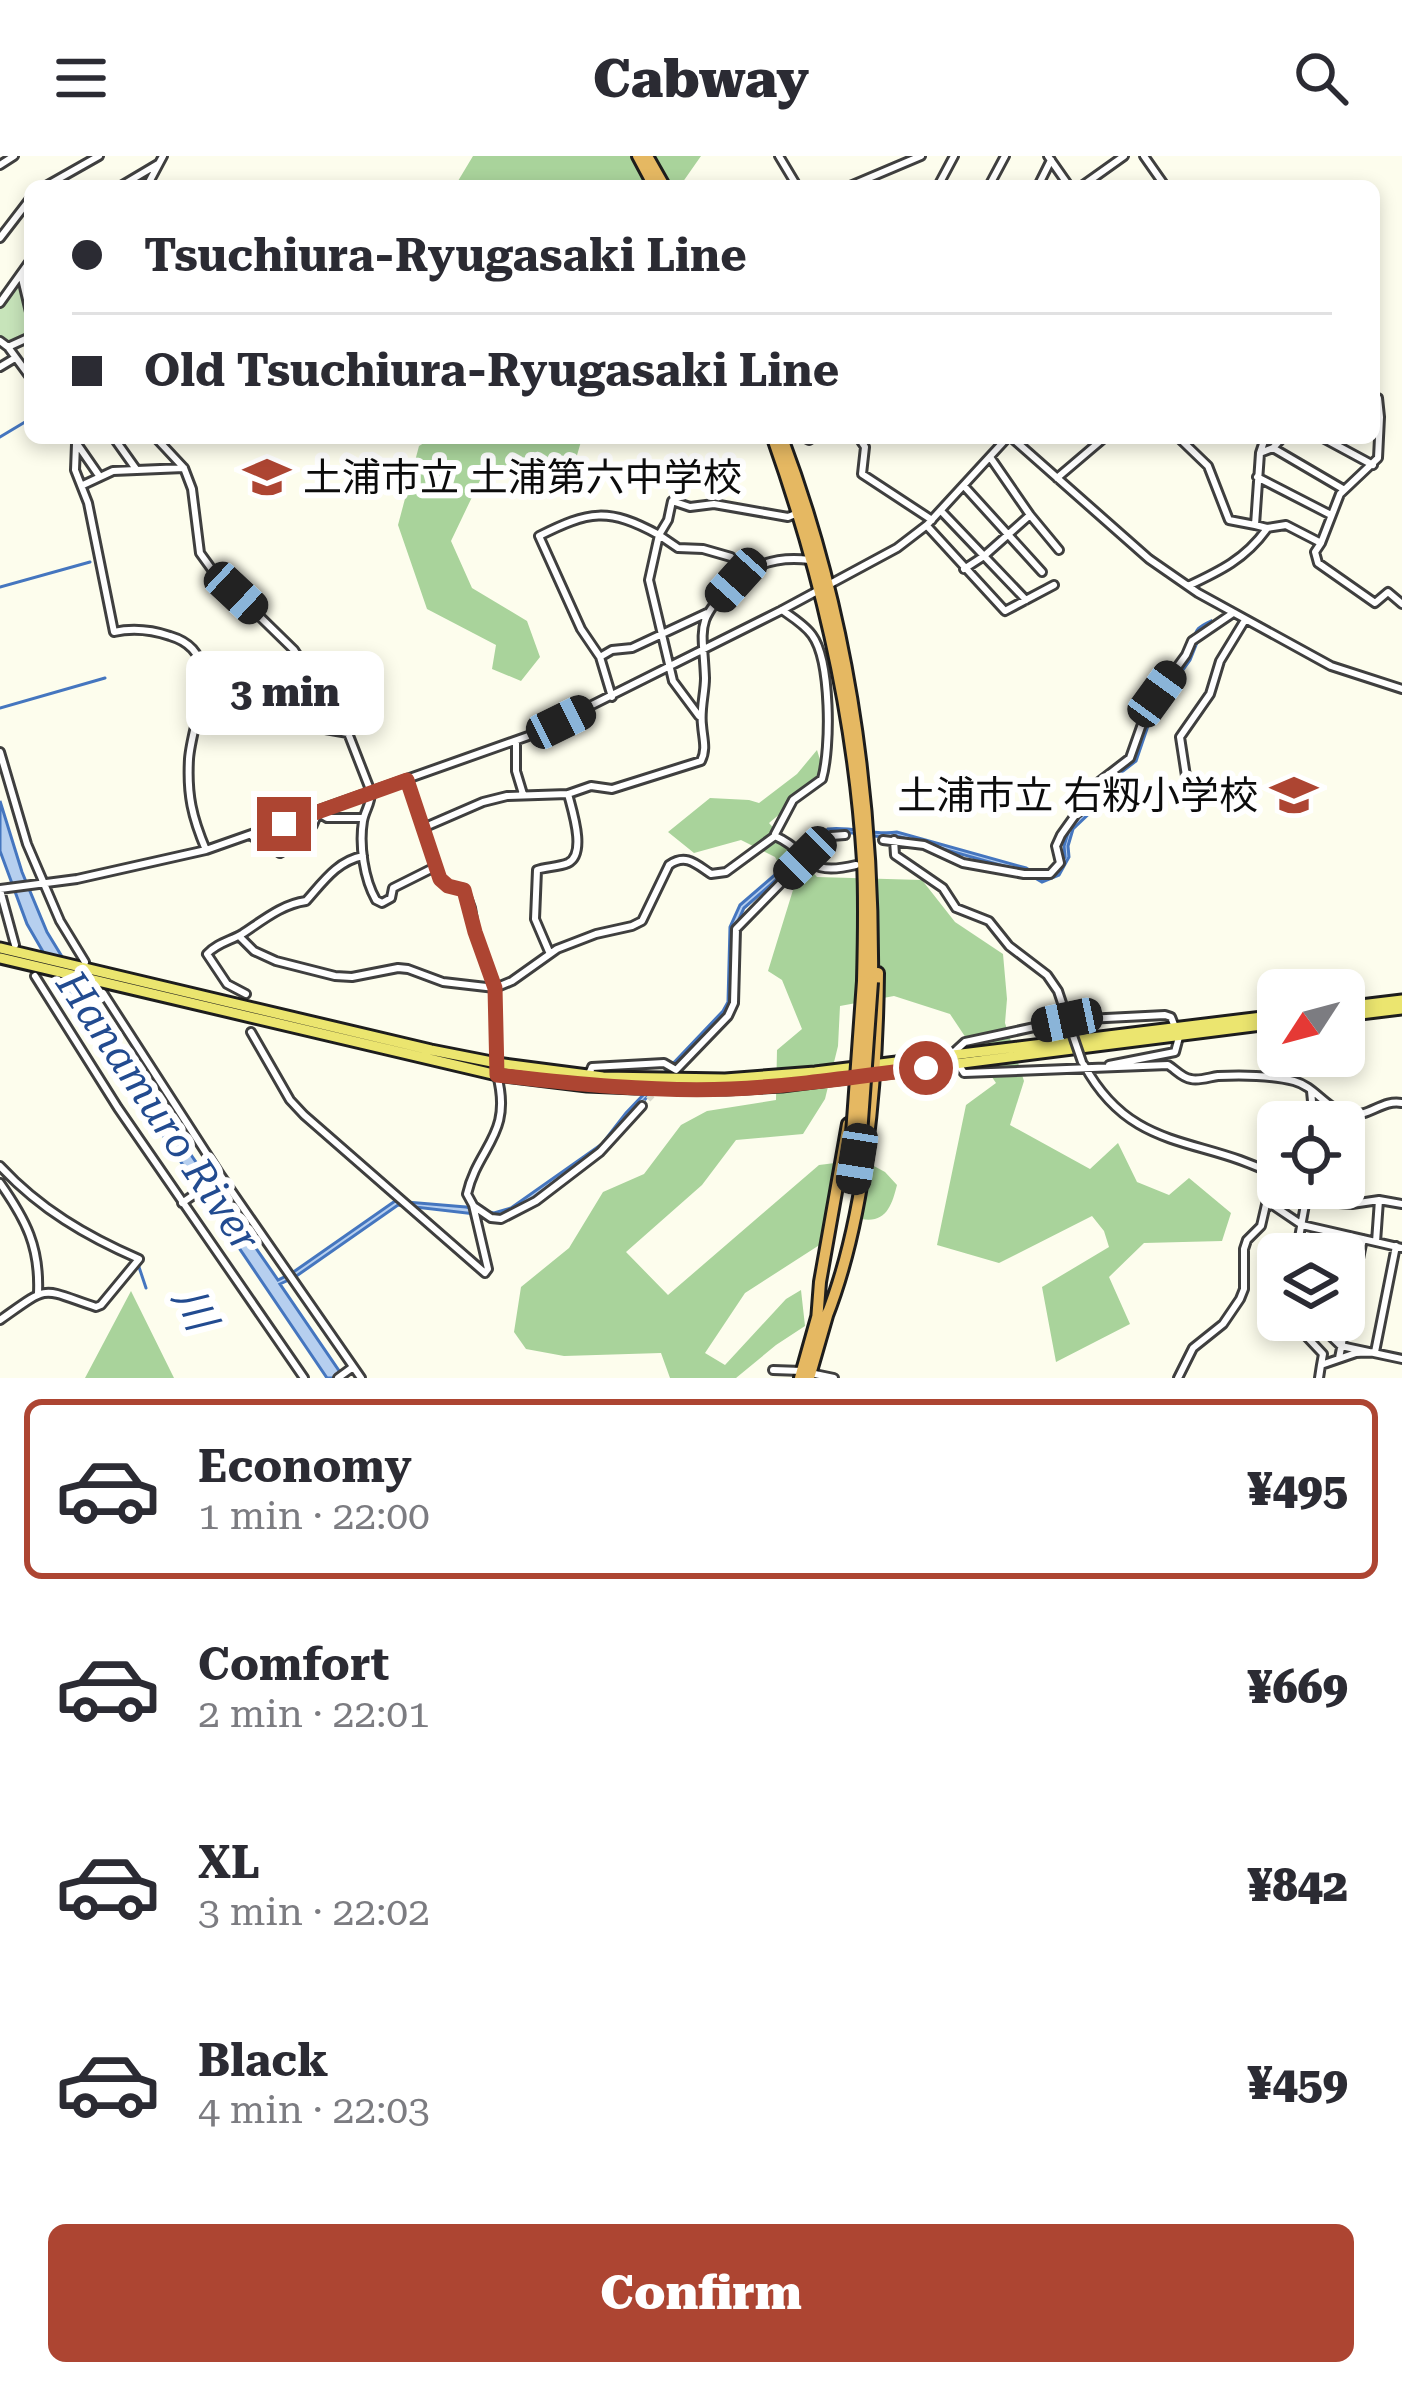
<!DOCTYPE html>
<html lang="en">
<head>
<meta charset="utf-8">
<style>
  :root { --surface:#fff; --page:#f2f2f3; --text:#2b2b33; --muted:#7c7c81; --line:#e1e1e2; --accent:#ad4532 }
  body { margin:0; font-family:"Roboto Serif","Noto Sans JP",serif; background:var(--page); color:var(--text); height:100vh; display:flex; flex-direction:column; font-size:45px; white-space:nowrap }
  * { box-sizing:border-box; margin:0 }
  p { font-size:39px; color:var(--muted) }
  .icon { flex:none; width:66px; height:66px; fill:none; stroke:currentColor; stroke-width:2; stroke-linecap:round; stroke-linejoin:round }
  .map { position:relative; height:1222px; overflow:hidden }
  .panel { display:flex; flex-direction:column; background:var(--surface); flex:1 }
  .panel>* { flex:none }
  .hud { position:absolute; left:24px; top:24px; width:1356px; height:264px; border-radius:18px; box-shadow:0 6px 18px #0003; display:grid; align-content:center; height:264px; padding:0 48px; background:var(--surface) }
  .needle { width:78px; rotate:234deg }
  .fabs { position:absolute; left:1257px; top:813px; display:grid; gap:24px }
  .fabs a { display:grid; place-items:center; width:108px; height:108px; border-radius:18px; background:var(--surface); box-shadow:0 6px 18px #0003; font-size:60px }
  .end { position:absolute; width:54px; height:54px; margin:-27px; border:15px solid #ad4532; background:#fff; box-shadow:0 0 0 6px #fff }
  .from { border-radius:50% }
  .bubble { position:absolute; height:84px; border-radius:18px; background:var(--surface); box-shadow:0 6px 18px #0003; font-size:39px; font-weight:800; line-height:84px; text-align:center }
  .car { position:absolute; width:36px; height:72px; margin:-36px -18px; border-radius:15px; box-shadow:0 0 9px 3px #0007; background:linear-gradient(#222 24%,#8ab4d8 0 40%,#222 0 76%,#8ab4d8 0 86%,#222 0) }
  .hud b { display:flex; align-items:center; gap:42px; height:114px; font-size:45px }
  .hud b+b { border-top:3px solid var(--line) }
  .hud i { width:30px; height:30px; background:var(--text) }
  ul { padding:21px 0 0; list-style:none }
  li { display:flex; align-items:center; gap:36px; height:180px; margin:0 24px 18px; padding:0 24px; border:6px solid transparent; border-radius:18px }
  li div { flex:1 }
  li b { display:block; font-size:45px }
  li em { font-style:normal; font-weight:800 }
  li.current { border-color:var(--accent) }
  li>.icon { width:108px; height:108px; stroke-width:1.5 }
  .action { display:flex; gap:24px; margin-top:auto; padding:24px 48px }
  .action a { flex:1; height:138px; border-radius:18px; background:var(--accent); color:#fff; font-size:48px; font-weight:800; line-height:138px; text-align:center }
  header { display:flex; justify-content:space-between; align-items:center; height:156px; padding:0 48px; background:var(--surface); font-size:54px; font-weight:800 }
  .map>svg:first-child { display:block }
  .green { fill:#c7e4ba }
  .forest { fill:#a9d39b }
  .water { fill:#b6cfef; stroke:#4576bf; stroke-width:3 }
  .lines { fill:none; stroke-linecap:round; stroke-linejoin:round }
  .stream { stroke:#4576bf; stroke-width:3 }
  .minor-tunnel { stroke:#d9d9cb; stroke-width:6; stroke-dasharray:6 3; stroke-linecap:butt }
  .minor-casing { stroke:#3f3f3f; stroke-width:12 }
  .major-casing { stroke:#1d1d1d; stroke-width:15 }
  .highway-casing { stroke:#1d1d1d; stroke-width:16 }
  .minor { stroke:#fff; stroke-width:6 }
  .major { stroke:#ebe56f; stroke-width:9 }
  .highway { stroke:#e5b862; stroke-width:10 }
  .minor-bridge-casing { stroke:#3f3f3f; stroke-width:12; stroke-linecap:butt }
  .highway-bridge-casing { stroke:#1d1d1d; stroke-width:16; stroke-linecap:butt }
  .minor-bridge { stroke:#fff; stroke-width:6 }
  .highway-bridge { stroke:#e5b862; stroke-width:10 }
  .route { stroke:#ad4532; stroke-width:15 }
  .labels { text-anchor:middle; stroke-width:12; stroke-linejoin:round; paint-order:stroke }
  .poi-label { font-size:39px; fill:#0c0c0c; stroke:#fff; text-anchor:start }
  .water-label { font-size:42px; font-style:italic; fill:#224b90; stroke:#fff }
</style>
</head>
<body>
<header><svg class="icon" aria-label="menu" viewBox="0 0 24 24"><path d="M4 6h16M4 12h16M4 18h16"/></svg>Cabway<svg class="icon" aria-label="search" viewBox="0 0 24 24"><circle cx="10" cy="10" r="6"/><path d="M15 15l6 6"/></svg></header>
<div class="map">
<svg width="1402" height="1222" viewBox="0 0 1402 1222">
  <rect width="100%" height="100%" fill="#fdfded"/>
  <path class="green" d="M21,118L30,156V181L8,191L0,185V147Z"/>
  <path class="forest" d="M473,0H701L680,30H455Z
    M432,282H582L569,327L484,316L451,385L472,432L527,465L540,501L521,525L492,513L496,489L427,453L398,369L419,290Z
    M817,594L825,620L769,667L817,721L922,724L955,766L1003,798L1007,843L1005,867L1024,925L1010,969L1090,1013L1118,987L1137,1026L1169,1039L1189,1022L1231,1057L1222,1085L1144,1087L1109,1121L1130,1168L1056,1206L1042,1131L1109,1091L1104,1075L1092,1060L999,1107L937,1089L966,949L996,927L950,858L894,840L840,850L838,890L825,943L803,978L736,984L702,1029L626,1096L668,1139L819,1009L835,1007L821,1088L745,1137L705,1197L725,1209L786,1143L801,1134L805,1170L776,1189L736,1222H670L661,1197L564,1200L526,1193L514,1176L521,1131L569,1092L603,1036L644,1018L681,969L707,955L776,944L777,894L802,873L782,824L768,815L793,734L775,701L741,684L694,697L668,676L710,642L749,644L759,647L797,618Z
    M872,1009L885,1016L897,1029C892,1049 886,1068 861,1063Z
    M131,1135L174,1222H85Z"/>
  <path class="water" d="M1211,465L1213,470L1202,474L1190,504L1153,555L1136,605L1110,625L1098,649L1073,673L1068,690L1069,701L1059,719L1042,726L1025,716L897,680C874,684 852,673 830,677L744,752L739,763L732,847L726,859L629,960L607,987L535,1043L501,1061L398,1049L295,1121L280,1128L344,1222H327L68,839L27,768L0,695V645L22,716L47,776L108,876L124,895L173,973L278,1124L292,1117L395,1045L466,1051L494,1057L511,1052L602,988L626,957L723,855L728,846L730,771L740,749L828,673C852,670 874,680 897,676L1026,712L1042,722L1051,720L1065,701L1064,690L1070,670L1095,646L1107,622L1132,603L1149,552L1194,487C1194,473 1200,470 1211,465Z"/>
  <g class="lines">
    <path class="stream" d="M0,281L30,263
      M0,431L90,406
      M0,552L105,522
      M139,1111L146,1132"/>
    <path class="minor-tunnel" d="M642,950L660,931"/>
    <defs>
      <path id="minor" d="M779,0L797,30
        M1048,0L1069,30
        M1144,0L1165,30
        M0,9L14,0
        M46,30L99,0
        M121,30L158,8
        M147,30L163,0
        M850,30L921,0
        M938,30L954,0
        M989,30L1005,0
        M1038,30L1051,4
        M1082,30L1124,0
        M0,82L30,43
        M21,118L30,156
        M0,147L30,105
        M0,185L8,191L30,221
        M8,191L30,181
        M0,211L15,202
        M73,282L100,321
        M114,282L136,313
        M156,282L184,312L192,333L200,397L213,415L294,494L348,577L371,636C371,648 365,654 363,665C359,689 364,723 376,744L382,747L391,742L393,732L435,711
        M805,282L809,284L812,282
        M859,282L865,291L862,318L932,364
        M1012,282L1149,403L1198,437L1331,510L1402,533
        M1179,282L1208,310L1229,364L1255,369
        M1282,282L1273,292L1260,297L1255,369L1267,372L1286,369L1321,387L1340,338L1378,302L1380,261L1378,242L1374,241
        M1323,282L1373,309
        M76,288L75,314L88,347L114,476C132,472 152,474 170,480C228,497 192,561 189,603C187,639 192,661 206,694
        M1273,292L1343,333
        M1260,297L1265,282
        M990,301L1030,359L1059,394
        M1257,321L1331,359
        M1057,322L1104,282
        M83,329L113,315L184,312
        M964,330L1042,416
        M942,356L1026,444
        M928,371L1005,455L1054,429
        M1321,387L1315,396L1318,407L1375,447L1388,436L1402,448
        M964,413L984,400L1030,359
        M746,417L731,401L703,393L678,392L659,379L668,364L672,345L690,351L714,348L788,361L798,357
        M1188,430C1220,415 1245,403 1266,374
        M600,501L612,494L632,492L707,457
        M612,541L600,501L581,473L539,380C589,355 608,351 659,379L649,424L673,525L699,560
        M199,551L348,577
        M516,585V615L523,638
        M0,596L27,688L60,765L85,806
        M407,624L440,723L447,730L464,733L471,752L475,776L495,832L497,906
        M1188,633L1180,581L1210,538L1220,505L1245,464
        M423,672L483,646L507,640L568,638L591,630L612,633L701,605C707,593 703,583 702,569C700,553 705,537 705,522C703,471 694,467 732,428C754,406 780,400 810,404
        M775,678L793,644L822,623C831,592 831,505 812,479C805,469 792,461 782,454
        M253,681L269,688L280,697C298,687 314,677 317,656L327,662H363
        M883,684L924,689L963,707L1024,718H1050L1060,707L1056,690L1061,679L1076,658L1093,644L1099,626L1130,602L1148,551L1186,499L1192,485L1233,457
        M894,684L895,699L943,732L956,752L989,765L1009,790L1047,819L1058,835L1070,871
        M0,733L77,723L206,694L534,578L782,454L897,392L927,369L1007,282
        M0,734L15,789
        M239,780L254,795L276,805L335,820L352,821L398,812L408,813L443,826L495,832L512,825L557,793L596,778L632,770L642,765L669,709C686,697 696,708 711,718L726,716L775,680C814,697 802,722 856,709
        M550,798L535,763L537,714C545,711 559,711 568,707C587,698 572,654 568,638
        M35,820L118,952L304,1222
        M103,837L221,1020L361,1222
        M246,838L227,828L207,798C217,787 230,785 242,778C262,765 282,748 306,745C323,726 337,705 363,700
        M251,876L290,944L304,959L485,1117
        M953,897L965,886L1067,864L1165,859L1171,861L1175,871
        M958,908L964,917L1168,909C1175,913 1182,922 1191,923C1199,925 1210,921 1218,920C1242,919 1271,919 1294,925C1316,931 1325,953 1349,958C1369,962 1382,943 1402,947
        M1084,909C1133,999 1203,979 1278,1021
        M1109,909L1175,896L1179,881
        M589,918L592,911L664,907L676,914L728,860L734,847L736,773L820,687L831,680L845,679
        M1311,935L1314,966
        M0,1010C40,1053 86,1080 139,1103L101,1149L96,1151C39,1132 51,1128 0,1164
        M0,1027C26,1064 40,1091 38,1137
        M1298,1032L1326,1046L1352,1048L1379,1044L1402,1048
        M1268,1046L1302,1069L1402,1092
        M182,1047L221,1020
        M475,1051L491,1062L501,1063L536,1045L600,996L642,950
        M1376,1086L1379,1044
        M1296,1098L1308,1032
        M485,1117L488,1113L473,1049L467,1038C478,990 513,979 497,919
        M1278,1140L1273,1141V1145L1278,1151
        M1291,1164L1323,1198L1321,1209
        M1314,1164L1341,1190L1402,1203
        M1339,1202L1363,1083
        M773,1214L802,1215
        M810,1217L834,1222
        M338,1222L353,1211
        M1178,1222L1193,1192L1223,1168L1240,1143L1244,1133V1093L1247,1084L1261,1070L1273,1018
        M1319,1222L1321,1209L1356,1197L1375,1196L1396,1090"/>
      <path id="major" d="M0,792L431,894L497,907L603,921L725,923L815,916L1278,859
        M0,802L497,919L587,930L635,932L726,933L782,930L1278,867
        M1344,851L1402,844
        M1344,860L1402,853"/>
      <path id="highway" d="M638,0L654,30
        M647,0L664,30
        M773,282C821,418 854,561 863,705C865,745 864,785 863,825
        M782,282C848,457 874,640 872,826
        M826,1162C866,1061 877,925 878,817
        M817,1165L820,1126L848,968
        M800,1222L818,1158
        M809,1222L828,1156"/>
    </defs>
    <use href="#minor" class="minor-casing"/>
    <use href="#major" class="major-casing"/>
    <use href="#highway" class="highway-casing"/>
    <use href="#minor" class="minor"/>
    <use href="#major" class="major"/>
    <use href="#highway" class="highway"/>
    <defs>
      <path id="minor-bridge" d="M1070,871L1082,906"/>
      <path id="highway-bridge" d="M852,978L863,825
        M861,979L872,826"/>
    </defs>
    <use href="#minor-bridge" class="minor-bridge-casing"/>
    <use href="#highway-bridge" class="highway-bridge-casing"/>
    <use href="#minor-bridge" class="minor-bridge"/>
    <use href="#highway-bridge" class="highway-bridge"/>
  </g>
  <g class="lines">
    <path class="route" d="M284,668L407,624L440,723L448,730L464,734L475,776L495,832L497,919C575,928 652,936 731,933C796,930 861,920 926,912"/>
  </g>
  <defs>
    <symbol id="school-bare" viewBox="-9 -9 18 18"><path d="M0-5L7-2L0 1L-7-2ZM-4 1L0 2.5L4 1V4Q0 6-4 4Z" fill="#ad4532" stroke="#fff" stroke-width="2.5" paint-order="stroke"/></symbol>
  </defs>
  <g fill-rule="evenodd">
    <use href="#school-bare" x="234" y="288" width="66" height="66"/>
    <use href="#school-bare" x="1261" y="606" width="66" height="66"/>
  </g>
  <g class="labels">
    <g class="poi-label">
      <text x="303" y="335">土浦市立 土浦第六中学校</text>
      <text x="1258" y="653" text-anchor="end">土浦市立 右籾小学校</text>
    </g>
    <g class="water-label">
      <text transform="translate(159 955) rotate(56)" y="15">Hanamuro River</text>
      <text transform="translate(195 1152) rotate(62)" y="15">川</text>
    </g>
  </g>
</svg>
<div class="fabs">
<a><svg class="needle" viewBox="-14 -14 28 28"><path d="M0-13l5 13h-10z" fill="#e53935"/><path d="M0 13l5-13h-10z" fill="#7c7c81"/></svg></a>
<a><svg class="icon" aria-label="locate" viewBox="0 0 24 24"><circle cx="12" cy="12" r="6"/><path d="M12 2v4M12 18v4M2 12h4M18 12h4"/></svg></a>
<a><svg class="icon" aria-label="layers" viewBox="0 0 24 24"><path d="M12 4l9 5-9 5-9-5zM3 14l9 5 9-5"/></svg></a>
</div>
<i class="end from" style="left:926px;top:912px"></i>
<i class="end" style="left:284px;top:668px"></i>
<div class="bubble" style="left:186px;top:495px;width:198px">3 min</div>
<i class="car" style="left:736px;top:424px;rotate:222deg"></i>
<i class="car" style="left:236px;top:437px;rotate:133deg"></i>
<i class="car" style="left:1157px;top:538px;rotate:36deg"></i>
<i class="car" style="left:561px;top:566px;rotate:64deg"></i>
<i class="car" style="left:805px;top:702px;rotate:225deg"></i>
<i class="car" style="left:1067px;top:864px;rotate:258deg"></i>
<i class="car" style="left:857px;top:1003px;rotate:189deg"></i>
<div class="hud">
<b><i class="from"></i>Tsuchiura-Ryugasaki Line</b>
<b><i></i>Old Tsuchiura-Ryugasaki Line</b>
</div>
</div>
<section class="panel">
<ul>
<li class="current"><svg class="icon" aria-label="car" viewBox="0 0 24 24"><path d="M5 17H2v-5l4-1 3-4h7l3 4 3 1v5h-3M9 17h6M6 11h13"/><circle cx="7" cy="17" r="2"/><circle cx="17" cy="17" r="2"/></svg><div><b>Economy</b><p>1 min · 22:00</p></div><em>¥495</em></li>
<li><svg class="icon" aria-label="car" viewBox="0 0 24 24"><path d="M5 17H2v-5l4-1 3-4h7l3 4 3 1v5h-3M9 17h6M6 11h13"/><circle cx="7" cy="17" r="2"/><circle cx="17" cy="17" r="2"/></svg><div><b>Comfort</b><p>2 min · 22:01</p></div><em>¥669</em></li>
<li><svg class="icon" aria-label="car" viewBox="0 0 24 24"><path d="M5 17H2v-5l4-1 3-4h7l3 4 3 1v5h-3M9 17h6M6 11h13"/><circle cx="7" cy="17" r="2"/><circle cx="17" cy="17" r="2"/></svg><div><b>XL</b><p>3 min · 22:02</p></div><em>¥842</em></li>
<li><svg class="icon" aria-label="car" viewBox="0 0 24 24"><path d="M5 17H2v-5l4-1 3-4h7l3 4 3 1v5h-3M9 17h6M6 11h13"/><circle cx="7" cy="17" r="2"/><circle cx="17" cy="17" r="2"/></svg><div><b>Black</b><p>4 min · 22:03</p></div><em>¥459</em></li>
</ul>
<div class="action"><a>Confirm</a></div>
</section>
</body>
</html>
